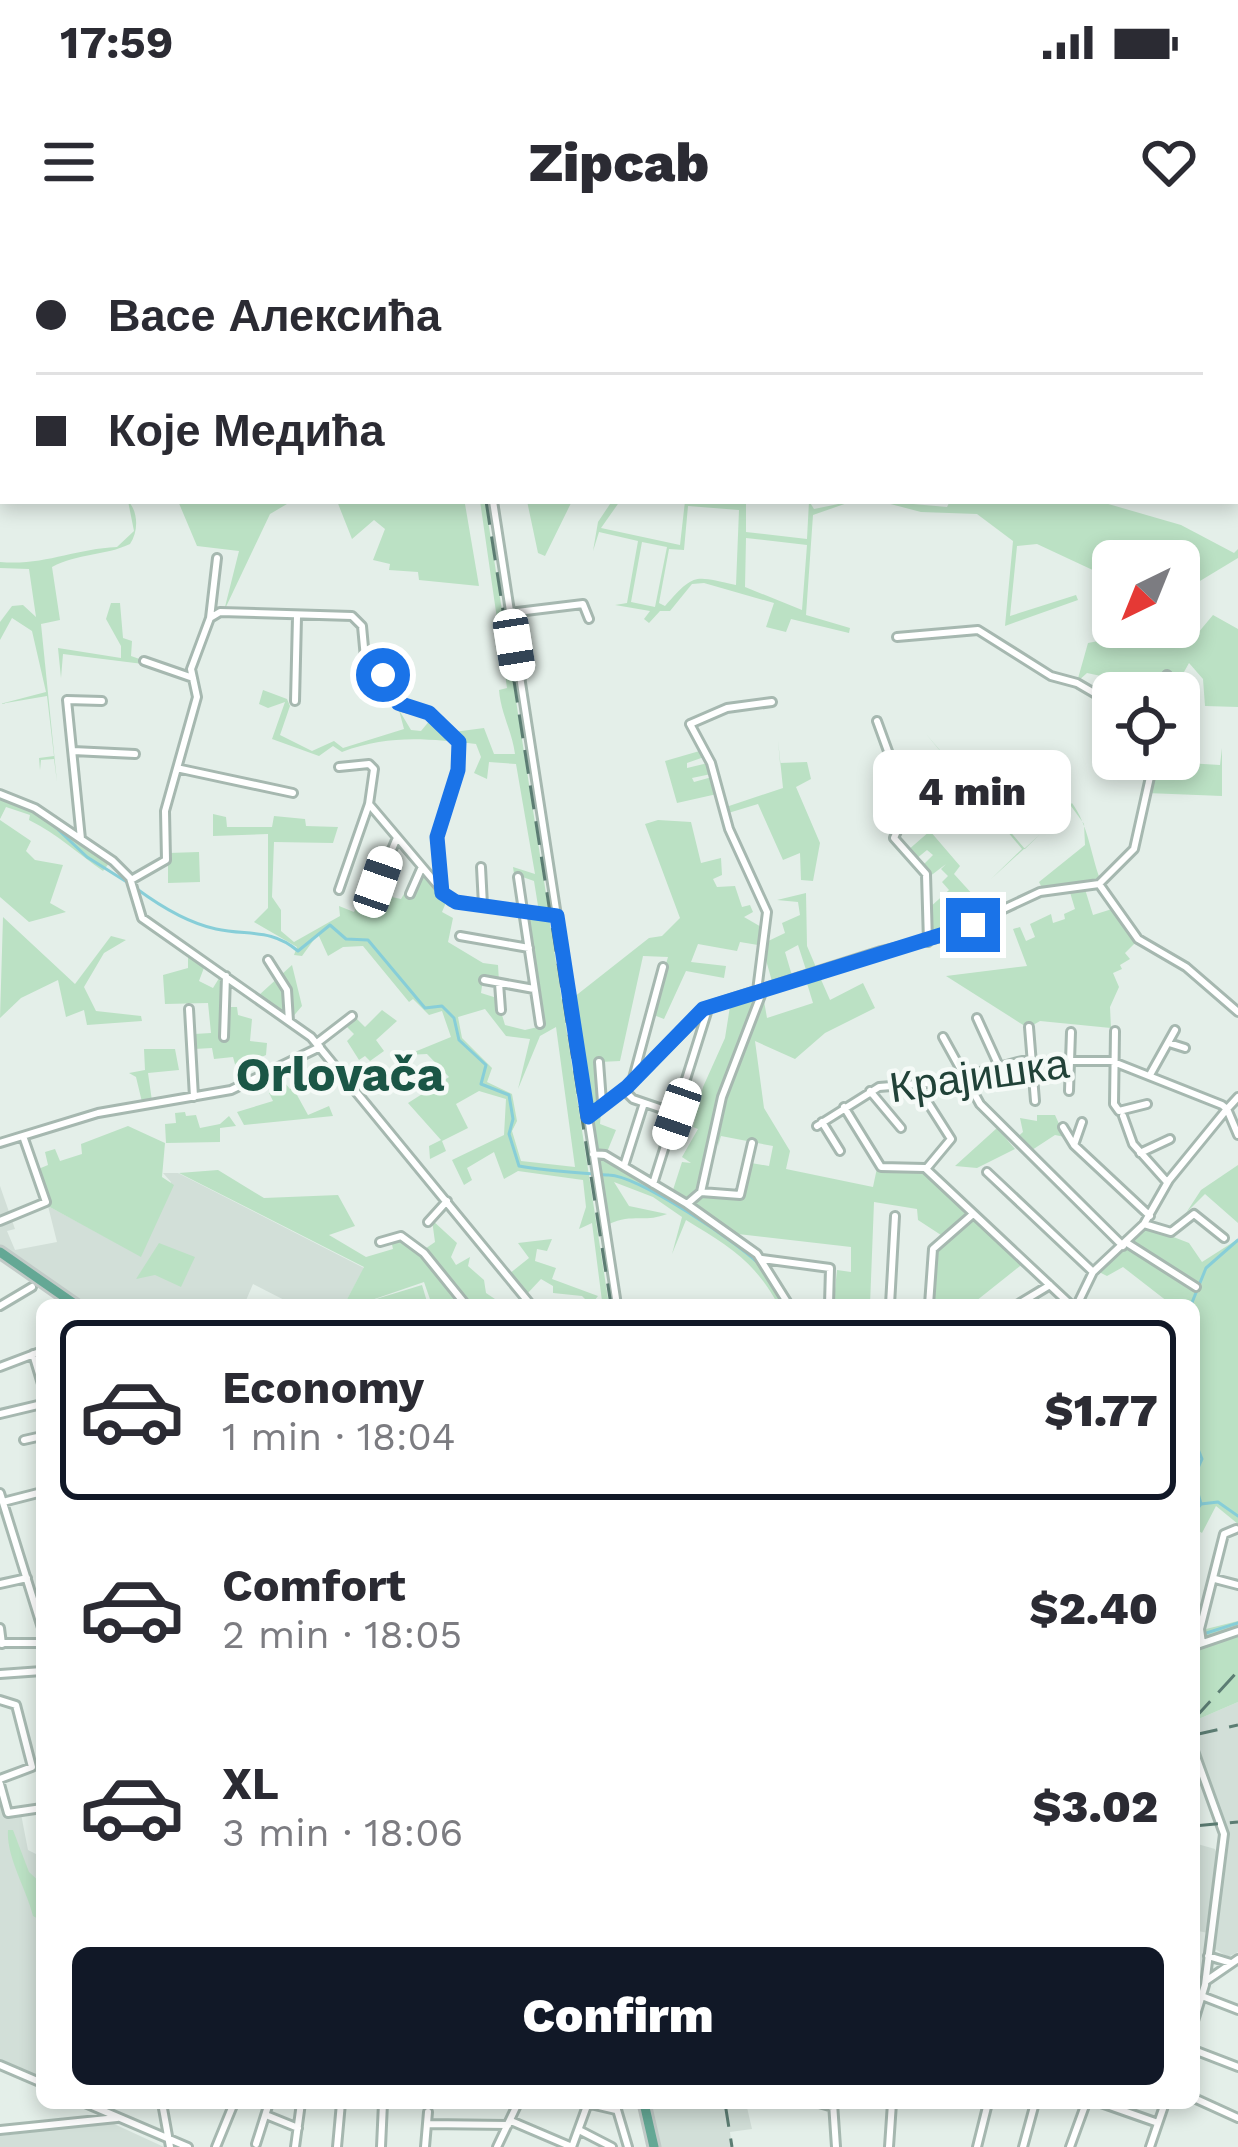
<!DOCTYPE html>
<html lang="en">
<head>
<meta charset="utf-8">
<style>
  :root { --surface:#fff; --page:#f7f7f7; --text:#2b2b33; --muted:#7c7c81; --line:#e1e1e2; --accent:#111827 }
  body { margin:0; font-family:"Work Sans",sans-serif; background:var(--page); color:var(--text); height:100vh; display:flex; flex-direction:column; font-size:45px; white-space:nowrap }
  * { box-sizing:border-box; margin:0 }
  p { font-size:39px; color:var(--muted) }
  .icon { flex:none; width:66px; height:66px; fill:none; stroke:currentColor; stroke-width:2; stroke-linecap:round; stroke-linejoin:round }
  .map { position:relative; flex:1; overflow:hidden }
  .sheet { position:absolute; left:36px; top:1059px; width:1164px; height:810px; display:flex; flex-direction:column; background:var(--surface); border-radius:18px; box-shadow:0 6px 18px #0003 }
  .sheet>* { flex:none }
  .guide { position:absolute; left:0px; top:0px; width:1239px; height:264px; box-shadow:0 6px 18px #0003; display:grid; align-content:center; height:264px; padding:0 36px; background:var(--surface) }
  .needle { width:78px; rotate:223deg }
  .tools { position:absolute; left:1092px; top:300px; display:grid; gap:24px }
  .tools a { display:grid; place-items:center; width:108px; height:108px; border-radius:18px; background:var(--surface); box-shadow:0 6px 18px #0003; font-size:60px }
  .end { position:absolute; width:54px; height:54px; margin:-27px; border:15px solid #1a73e8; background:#fff; box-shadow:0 0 0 6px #fff }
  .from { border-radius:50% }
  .bubble { position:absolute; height:84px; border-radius:18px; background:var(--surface); box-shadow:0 6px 18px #0003; font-size:39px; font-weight:800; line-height:84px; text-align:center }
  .car { position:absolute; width:36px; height:72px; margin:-36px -18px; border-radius:15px; box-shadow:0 0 9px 3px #0007; background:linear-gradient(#fff 24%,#345 0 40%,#fff 0 76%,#345 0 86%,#fff 0) }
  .guide b { display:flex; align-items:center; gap:42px; height:114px; font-size:45px }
  .guide b+b { border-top:3px solid var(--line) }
  .guide i { width:30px; height:30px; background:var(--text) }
  ul { padding:21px 0 0; list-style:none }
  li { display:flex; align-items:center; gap:36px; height:180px; margin:0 24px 18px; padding:0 12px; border:6px solid transparent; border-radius:18px }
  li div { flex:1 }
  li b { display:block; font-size:45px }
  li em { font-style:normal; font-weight:800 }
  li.current { border-color:var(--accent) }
  li>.icon { width:108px; height:108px; stroke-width:1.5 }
  .action { display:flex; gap:24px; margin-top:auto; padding:24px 36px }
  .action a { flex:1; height:138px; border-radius:18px; background:var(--accent); color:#fff; font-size:48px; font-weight:800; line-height:138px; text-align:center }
  .status { display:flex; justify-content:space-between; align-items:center; height:84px; padding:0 60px; background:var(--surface); direction:ltr }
  .status svg { height:33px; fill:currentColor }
  header { display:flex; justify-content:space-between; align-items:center; height:156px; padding:0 36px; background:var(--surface); font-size:54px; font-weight:800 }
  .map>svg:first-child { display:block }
  .built { fill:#d2dfd8 }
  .green { fill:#bbe1c4; fill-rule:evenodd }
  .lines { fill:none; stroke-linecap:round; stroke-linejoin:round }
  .stream { stroke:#87ced8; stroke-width:3 }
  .minor-casing { stroke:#a6b8b0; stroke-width:12 }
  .major-casing { stroke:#c1cac7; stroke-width:15 }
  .minor { stroke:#fff; stroke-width:6 }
  .major { stroke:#64a895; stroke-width:9 }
  .rail { stroke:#5c7d73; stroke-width:3; stroke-dasharray:24 12; stroke-linecap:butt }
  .route { stroke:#1a73e8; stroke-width:15 }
  .labels { text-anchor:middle; stroke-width:9; stroke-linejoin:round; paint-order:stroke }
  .street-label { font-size:42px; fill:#214238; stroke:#f5faf7 }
  .quarter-label { font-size:48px; font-weight:bold; fill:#1b5646; stroke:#f5faf7 }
</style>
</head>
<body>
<div class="status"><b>17:59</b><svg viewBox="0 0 49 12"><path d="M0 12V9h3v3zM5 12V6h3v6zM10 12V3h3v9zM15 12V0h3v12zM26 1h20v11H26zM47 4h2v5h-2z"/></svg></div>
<header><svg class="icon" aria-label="menu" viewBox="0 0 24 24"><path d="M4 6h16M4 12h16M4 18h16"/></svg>Zipcab<svg class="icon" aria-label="heart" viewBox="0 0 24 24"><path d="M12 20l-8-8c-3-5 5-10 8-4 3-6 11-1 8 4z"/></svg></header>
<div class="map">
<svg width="1238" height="1907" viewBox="0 0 1238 1907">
  <rect width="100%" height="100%" fill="#e4efe9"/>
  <path class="built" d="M163,933H178L364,1028L344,1065H294L253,1044L244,1065H81L0,1008V946L15,989L7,991L15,1010L57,1002L48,966L141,1016L171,942Z
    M1238,1462V1712L1228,1717L1213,1708L1228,1596L1222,1595L1194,1510V1481Z
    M0,1562L5,1571L21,1574L28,1610L42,1617V1838L0,1820Z
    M1194,1603L1215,1609L1219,1619L1208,1693L1198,1691L1194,1700Z
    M648,1863H746L752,1889L730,1892L732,1907H658Z
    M112,1883L164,1907H0V1896Z"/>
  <path class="green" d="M456,0H1026L456,3Z
    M128,261C138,271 139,291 130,304C105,316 78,313 52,327L60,380L41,384L57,542L54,519L41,520L40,530L39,518L54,516L47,456L0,464L46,452L32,391L12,378L0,400V382L12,366L23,365L36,377L29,329L0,328V322C43,326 74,309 117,307L134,291Z
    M178,261H292L270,274L224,371L239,311L197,306Z
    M337,261L465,264L479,346L419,340L418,332L389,330L390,324L373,320L385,289L374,280L352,299Z
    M480,261H485L549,673L539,672L534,641L514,634L513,627L535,634L516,524L489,522L487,539L474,533L481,517L476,504C428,499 390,494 342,512L333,506L319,516L272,499L285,462L268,468L259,464L263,450L287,459L290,466L280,495L312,511L334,501L343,508L404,489L399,470L411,490L421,491L431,479L458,498L454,492L484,488L494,514H515C512,491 501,474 499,450L507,448Z
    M488,261L554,671L551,673Z
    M527,261H572L545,316L538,313Z
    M612,261H620L601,288L680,305L685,261H746V292L807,299L809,261L814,269L853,261L813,275L806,375L850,388L849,393L791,379L786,392L766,387L774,363L704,343L692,344L670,371H660L649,383L644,379L650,371L615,365L627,363L638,301L599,292L593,311L598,282ZM688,266L739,270L736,345C694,336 695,332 665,366L659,363L669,309L684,310ZM746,298L807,305L802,370L745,347ZM642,302L667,307L655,367L631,362Z
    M879,261L947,267L950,261H1098L1181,285L1234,313L1238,309V318L1185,350L1179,370V321H1113V387H1173L1169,398L1187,406L1213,375L1238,389V467L1205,466L1203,439L1189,423L1184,432L1154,436L1151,453H1128L1129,442L1087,433L1077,442L1088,403L1114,398L1100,366L1097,332L1037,304L1017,306L1010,376L1076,355L1078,360L1005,386L1013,301L977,274L921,272Z
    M111,363H120L123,398L132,401L131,416L188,436L192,442L143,424L63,414L61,438L58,408L121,418V406L106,379Z
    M926,494L1025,609L1072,563C1089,587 1090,612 1100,639L1043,650L1039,642L1085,605L1084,584L1071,566L991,639L1022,609Z
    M778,500L780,523L807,522L811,539L796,547L820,603L813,641L801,640L800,613L783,620L758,564L725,574L723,568L783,548Z
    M1222,508V556L1147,553L1154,521L1220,525Z
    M703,510L707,516L687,523V528L708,523L711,534L692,538L694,542L712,537L717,554L677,563L665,521Z
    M0,554L20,560L110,622L103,631C77,613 59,595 29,580L30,575L6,567L0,579Z
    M213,574L226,577L227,587H272L274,576L305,579L306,586L338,587L333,603L274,602L272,657L281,670V691L294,702L340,676L339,666L354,672L358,664L367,668L373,653L401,659L419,629L447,660L442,672L453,678L448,702L483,723L498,725L499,742L483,739L481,753L497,758L505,785L525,790L542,786L526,677H549L609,1065L602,1061L592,983L579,989L586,967L583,940L518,931L504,939L494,912L467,928L472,940L464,945L452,920L504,895L506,859L479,851L456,864L468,888L442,901L446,911L430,919L429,906L441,900L408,863L449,837L427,814L407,815L451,797L442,771L429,775L413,759L409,762L363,706L343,707L328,716L318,694L302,716L294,715L297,707L254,682L268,668V594L213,596ZM485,769L506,796L530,799L518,849L540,796L556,787L575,927L521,921L512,891L517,881L512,854L487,842L492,828L462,798L458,777Z
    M0,580L31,601L26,611L35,620L63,625L50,663L66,672L29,682L0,657Z
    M658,580L691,582L701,623L721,618L722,635L713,639L717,647L735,646L742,667L750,665L753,672L744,677L763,688L758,705L740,702L737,711L698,704L691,722L726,726L724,738L686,731L664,779L651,774L668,717L643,716L620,821L600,822L603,860L591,869L601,873L600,884L616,890L607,912H591V931L552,677L569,761L649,698L662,696L680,678L645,584Z
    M930,591L960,626L954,634L974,656L949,661L951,693L929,700L928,669L949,650L942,642L948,636L941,629L946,624L929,637L922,626L933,615L927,610L916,619L907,611Z
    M199,612L200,642L168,643V613Z
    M1084,646L1093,675L1112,669L1137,701L1125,713L1130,719L1120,725L1122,729L1113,733L1119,747L1110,767L1111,788L1040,781L1028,788L946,736L1027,726L1013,689L1020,687L1026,701L1035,697L1030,684L1051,674L1053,683L1065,679L1064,674L1075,669L1069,649Z
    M806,653L807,706L818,732L808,736L798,705L785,712L793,739L773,745L766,720L758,724L762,704L785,693L782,683L800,675L798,662L777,660Z
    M3,677L75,744L111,696L126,700L104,713L84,747L96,771L141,776L142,781L87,785L84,770L66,777L58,740L21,758L0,778Z
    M188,713L205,725L199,741L213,748L221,735L225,738L226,767H237L238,775L252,779L250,801L267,803L266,815L236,828L233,817L214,819L212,808L194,809V794L211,793L208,763L165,764L163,735L188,728Z
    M292,725L302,766L291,779L258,756Z
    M819,735L830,760L863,743L875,768L825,793L795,819L755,801L764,868L790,911L786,929L873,947L877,928L885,933L923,929L1025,1022L971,1065H931L934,1010L944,997L918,980L917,969L874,962L870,1065L834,1059L837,1030L851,1032V1007L738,994L672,953L682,922L691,923L682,917L698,889L693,887L703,847L725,798L731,760L771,749L764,761L767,778L813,763L806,740ZM713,891L719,892L718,906L721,896L773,906L769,926L751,923L740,957L701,950Z
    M382,770L397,781L376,800L384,811L370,821L365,816L359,820L347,801L354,794L343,783L354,776L365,787Z
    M144,809H175L179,830L148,833L152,861L142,862L136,837L129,833L145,830Z
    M285,843L290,849L300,844L304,850L297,855L308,875L329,866L333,876L244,885L237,872L273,861L269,853Z
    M185,872L186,876L196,875L200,888L220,884L229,876L236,886L220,888V902L166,903L165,884L176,883L175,873Z
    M1037,875H1055L1065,897L1055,895L1029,912L1014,900L1023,892L1020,878L1037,881Z
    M128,886L165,903L162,937L174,945L141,1017L48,966L36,930L48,925L45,912L55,909L60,921L82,914L81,904Z
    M997,888L1015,909L977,928L955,926Z
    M602,916L750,1009L787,1065H778C755,1021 727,1005 686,980L672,1014L682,977L653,957L614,942L629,966L667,974C645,983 633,973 609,984V1007L597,917Z
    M1238,925V983L1205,954L1186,973L1201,950Z
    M218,930L264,958L338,955L355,986L329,995L366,1017L393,1009L391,1000L403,998L464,1065H432L424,1042L363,1063L422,1045L428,1065H344L364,1027L179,933Z
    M432,980L457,1003L451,1017L456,1025L470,1017L468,1026L484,1040L486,1053L504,1065H467L422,1011L435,1002Z
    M1145,986L1189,1003L1202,1022L1238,999V1284L1216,1266L1202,1293L1194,1288V1065H1172L1123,1027L1107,1036L1097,1031Z
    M552,999L547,1011L537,1009L535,1021L556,1028L552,1039L598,1056L591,1065L582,1056L553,1053V1046L541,1039L526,1055L509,1034L529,1018L518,1003Z
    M159,1003L195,1017L181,1047L155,1035L136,1039Z
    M1238,1381V1462L1194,1481V1392Z
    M8,1590H13L29,1632L42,1644V1681L33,1676C27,1650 6,1617 8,1590Z"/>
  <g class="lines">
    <path class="stream" d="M49,581L87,617L130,644
      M137,649C160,666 188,683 216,689C248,696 271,688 298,711L330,685L346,699L368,700L425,768L442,766L454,778L459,800L486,825L481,844L509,855L513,879L509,894L519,926C545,931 583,933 609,935C639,936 741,1004 762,1027
      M776,1050L783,1065
      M1191,1065L1206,1028L1238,1000
      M1194,1199L1202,1219L1194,1237
      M1194,1239L1201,1264
      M1194,1273L1201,1264L1218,1262L1238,1276
      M1194,1397L1238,1383"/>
    <defs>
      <path id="minor" d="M236,0L238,3
        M451,0L452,3
        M212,3L215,0
        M0,161L3,158
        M493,261L617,1065
        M509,373L583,364L589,379
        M210,378L217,318
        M897,397L978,390L1051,436L1077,443L1113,464
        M144,421L193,438
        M377,432L402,424
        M1165,453L1167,435
        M295,461L297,377
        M877,481L908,566L894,598L926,634L928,702
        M73,511L135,514
        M339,527L369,524L374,529L369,564L339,650
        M181,529L293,553
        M0,554L35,568L113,621L130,638L142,678L311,797L531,1065
        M369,564L451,661L557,676
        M81,599L67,460L102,461
        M481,627L483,665
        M518,637L540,784
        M131,640L166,620L165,571L197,457L191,429L210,378L220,372L352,376L362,386L366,429L383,435L401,466L429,473L459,502L457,531L437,597L442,653
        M1099,644L1138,699L1186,727L1238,772
        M1099,644L1134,609L1154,519
        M410,654L421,629
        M372,656L396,600
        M460,696L529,708
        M268,720L287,750L289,781
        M484,740L534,749
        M499,743L501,770
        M757,751L767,672L729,589L711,523L690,484L727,468L772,462
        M189,769L194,857
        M977,778L998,824
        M1029,787L1035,861
        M1115,791L1114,864L1119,871L1147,864
        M224,797L226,736
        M943,797L980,864L1123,1006
        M317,803L352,776
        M1169,803L1185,808
        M599,822L602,862
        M1151,833L1175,790
        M632,842L663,727
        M923,844V855L951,899L926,929
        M623,849L633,859L677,874
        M870,851L901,888
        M1069,851L1071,792
        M1238,857L1227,869L1238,895
        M844,867L881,927L925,928
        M1123,876L1133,904L1167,942
        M588,877L627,847L709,766L881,711L946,696L1040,652L1099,644
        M822,882L840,911
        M817,886L879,847L942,842L1022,821H1111L1222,865L1227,869L1169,940L1144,984L1093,1032L1077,1065
        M1063,887L1074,905L1150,976
        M0,903L98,873L231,850L320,807
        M1074,905L1082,882
        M1140,913L1170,899
        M593,914L605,915L687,964L701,952L740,955L752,903
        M624,926L644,863
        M926,929L1071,1065
        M987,932L1093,1032
        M653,944L709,766
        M701,952L722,857L763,750
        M687,964L757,1014L789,1065
        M0,981L46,962L23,896
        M428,982L447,961
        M1144,984L1171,992L1194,974L1224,998
        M380,1002L401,996L424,1013L466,1065
        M1127,1003L1196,1047
        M762,1019L830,1028L829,1065
        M890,1065L895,976
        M929,1065L933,1009L973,974
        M1017,1065L1050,1045
        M0,1066L32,1047
        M33,1114L42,1144
        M0,1127L42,1111
        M0,1174L42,1164
        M24,1200L42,1196
        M0,1253L42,1388
        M3,1262L42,1252
        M1215,1339L1238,1345
        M0,1344L27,1338
        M0,1388L2,1404
        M0,1403H42
        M1202,1403L1200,1389L1224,1294L1236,1289
        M1194,1406L1238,1391
        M0,1434L42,1431
        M0,1460L16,1465L32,1527L0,1539
        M1194,1511L1224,1594L1205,1745L1194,1781
        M0,1544L8,1573L42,1568
        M1208,1716L1231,1723
        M1206,1741L1238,1719
        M1194,1753L1238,1770
        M1194,1810L1238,1827
        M0,1825L42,1843
        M1194,1858L1238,1878
        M85,1863L188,1907
        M162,1863L170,1907
        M586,1863L616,1870
        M615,1863L628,1907
        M819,1863L833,1867
        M833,1863L836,1907
        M1101,1863L1158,1883
        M266,1875L298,1888
        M511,1881L572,1907L588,1863
        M427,1884L508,1885
        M0,1890L117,1878
        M579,1890L612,1907
        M256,1904L269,1863
        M216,1907L234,1863
        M295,1907L301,1863
        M337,1907L341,1863
        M381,1907L383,1863
        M425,1907L428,1872
        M497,1907L518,1863
        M889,1907L892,1863
        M977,1907L988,1863
        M1023,1907L1035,1863
        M1070,1907L1086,1863
        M1150,1907L1165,1863"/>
      <path id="major" d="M0,1012L76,1065
        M644,1863L654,1907"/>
    </defs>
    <use href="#minor" class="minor-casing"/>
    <use href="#major" class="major-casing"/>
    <use href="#minor" class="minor"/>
    <use href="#major" class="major"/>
    <path class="rail" d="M446,0V3
      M486,261L611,1065
      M1194,1479L1238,1431
      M1194,1495L1238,1485
      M1194,1586L1238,1582
      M725,1863L732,1907"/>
  </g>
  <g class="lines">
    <path class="route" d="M383,435L398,463L429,473L459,502L458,530L437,597L442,653L456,662L557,676L588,877L627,847L703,769L973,685"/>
  </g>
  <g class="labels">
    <g class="street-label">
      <text transform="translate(979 835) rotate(-8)" y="15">Крајишка</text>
    </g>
    <g class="quarter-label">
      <text x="340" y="851">Orlovača</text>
    </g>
  </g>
</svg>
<div class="tools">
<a><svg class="needle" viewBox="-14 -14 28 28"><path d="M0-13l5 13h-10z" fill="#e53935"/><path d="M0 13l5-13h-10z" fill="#7c7c81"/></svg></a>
<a><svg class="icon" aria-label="locate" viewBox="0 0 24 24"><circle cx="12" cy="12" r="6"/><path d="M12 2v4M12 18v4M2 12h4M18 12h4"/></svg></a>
</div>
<i class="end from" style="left:383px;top:435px"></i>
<i class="end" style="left:973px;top:685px"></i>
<div class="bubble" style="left:873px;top:510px;width:198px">4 min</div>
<i class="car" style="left:514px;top:405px;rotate:171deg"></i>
<i class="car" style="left:378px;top:642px;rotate:19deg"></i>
<i class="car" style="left:677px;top:874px;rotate:199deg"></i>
<div class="guide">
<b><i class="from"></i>Васе Алексића</b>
<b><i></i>Које Медића</b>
</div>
<section class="sheet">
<ul>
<li class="current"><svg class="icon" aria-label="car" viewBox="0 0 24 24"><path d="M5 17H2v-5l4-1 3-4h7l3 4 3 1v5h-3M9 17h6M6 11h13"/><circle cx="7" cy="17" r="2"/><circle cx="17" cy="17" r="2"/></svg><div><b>Economy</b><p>1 min · 18:04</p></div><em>$1.77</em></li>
<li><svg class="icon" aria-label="car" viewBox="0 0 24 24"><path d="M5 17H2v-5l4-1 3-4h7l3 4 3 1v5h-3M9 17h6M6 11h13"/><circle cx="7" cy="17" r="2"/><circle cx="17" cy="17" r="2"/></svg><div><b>Comfort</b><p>2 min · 18:05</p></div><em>$2.40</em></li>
<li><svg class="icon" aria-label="car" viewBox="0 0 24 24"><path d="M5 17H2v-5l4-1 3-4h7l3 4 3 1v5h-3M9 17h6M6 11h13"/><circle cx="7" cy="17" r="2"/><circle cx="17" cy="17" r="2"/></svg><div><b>XL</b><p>3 min · 18:06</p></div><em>$3.02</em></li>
</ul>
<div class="action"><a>Confirm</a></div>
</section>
</div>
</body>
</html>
